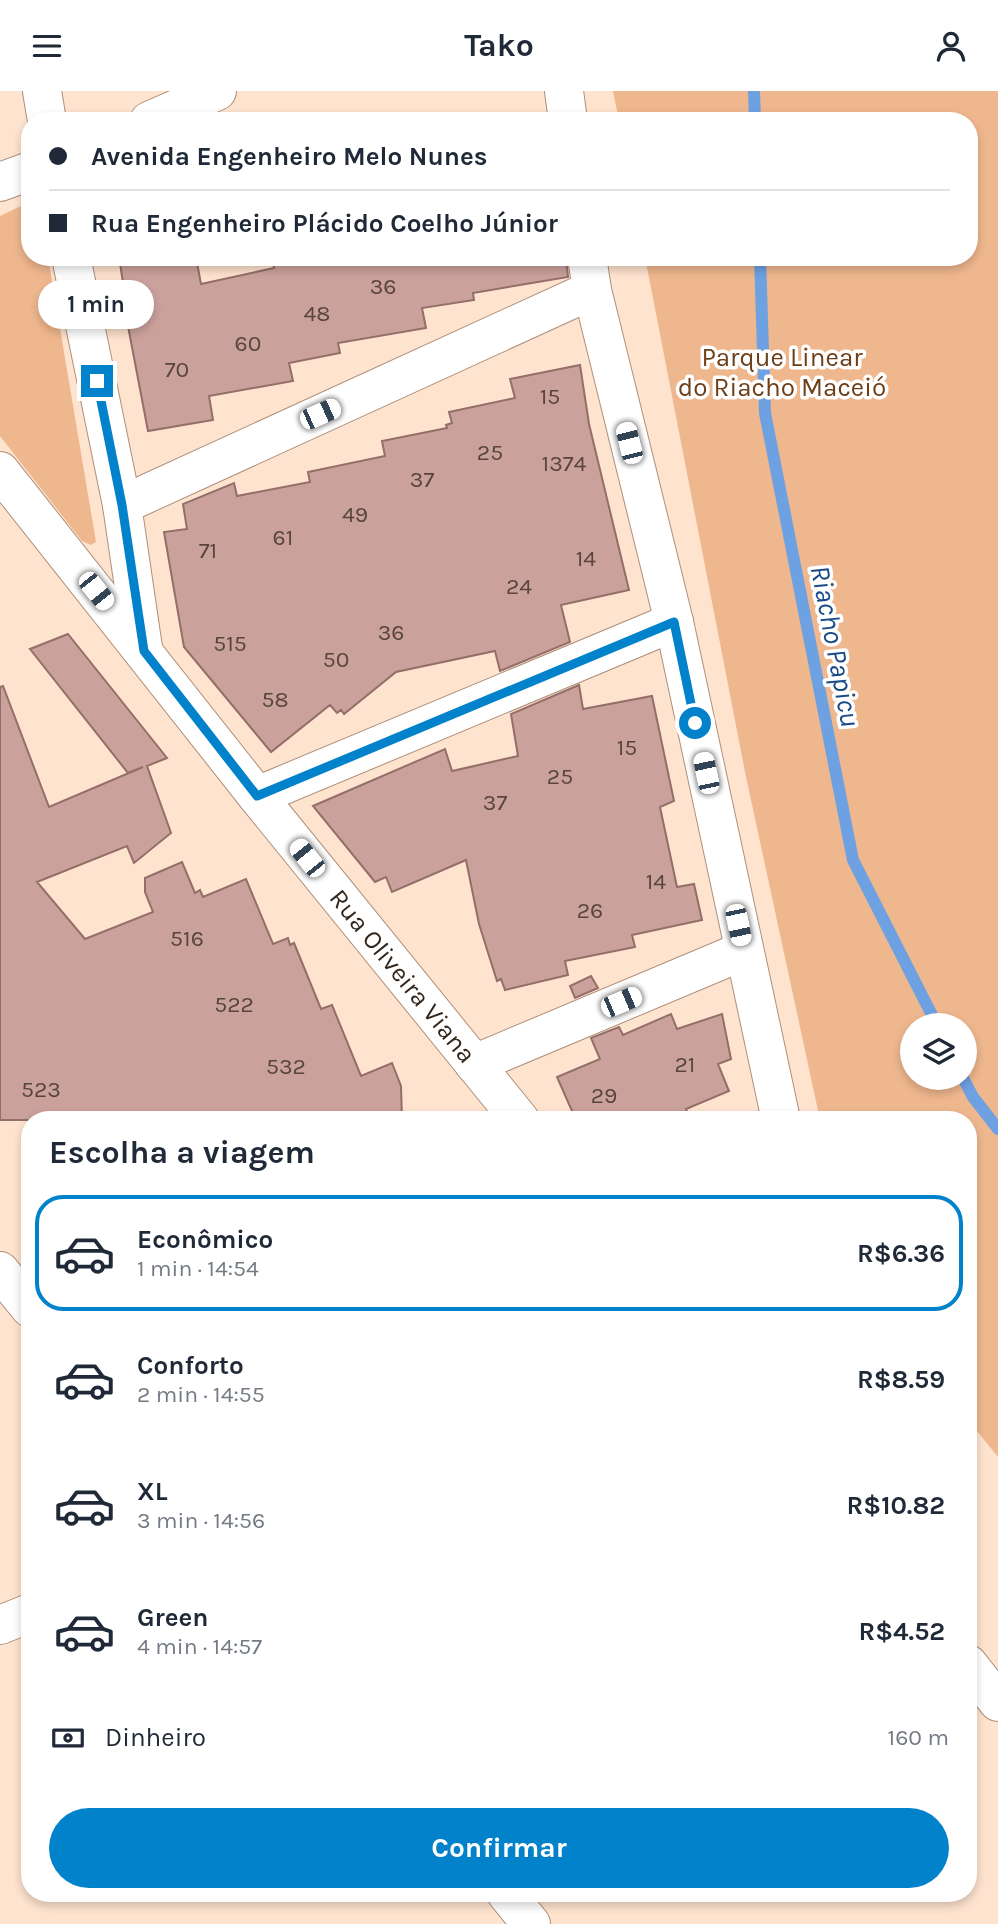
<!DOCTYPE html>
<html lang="pt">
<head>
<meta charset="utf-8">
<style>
  :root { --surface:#fff; --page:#f6f6f7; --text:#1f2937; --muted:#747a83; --line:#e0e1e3; --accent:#0182ca }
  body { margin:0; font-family:Karla,sans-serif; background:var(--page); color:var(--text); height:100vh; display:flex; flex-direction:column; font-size:26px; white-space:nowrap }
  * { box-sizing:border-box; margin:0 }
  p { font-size:23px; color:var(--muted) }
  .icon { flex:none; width:38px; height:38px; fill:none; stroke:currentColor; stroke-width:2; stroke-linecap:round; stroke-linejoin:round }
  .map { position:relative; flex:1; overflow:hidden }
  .side { position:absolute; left:21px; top:1020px; width:956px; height:791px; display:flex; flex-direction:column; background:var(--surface); border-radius:28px; box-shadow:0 4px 10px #0003 }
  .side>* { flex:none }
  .banner { position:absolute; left:21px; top:21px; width:957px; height:154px; border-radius:28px; box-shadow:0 4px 10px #0003; display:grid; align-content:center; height:154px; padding:0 28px; background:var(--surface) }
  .fabs { position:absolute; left:900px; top:922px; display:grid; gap:14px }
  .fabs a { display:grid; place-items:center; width:77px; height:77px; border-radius:50%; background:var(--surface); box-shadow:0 4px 10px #0003; font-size:35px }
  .end { position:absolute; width:32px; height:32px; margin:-16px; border:9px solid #0182ca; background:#fff; box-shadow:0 0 0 4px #fff }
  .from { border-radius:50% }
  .bubble { position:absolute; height:49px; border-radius:24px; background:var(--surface); box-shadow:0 4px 10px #0003; font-size:23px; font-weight:700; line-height:49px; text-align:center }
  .car { position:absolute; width:21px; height:42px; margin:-21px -10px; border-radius:9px; box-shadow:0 0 5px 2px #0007; background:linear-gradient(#fff 24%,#345 0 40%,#fff 0 76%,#345 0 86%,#fff 0) }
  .banner b { display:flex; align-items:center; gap:24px; height:66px; font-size:26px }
  .banner b+b { border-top:2px solid var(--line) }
  .banner i { width:18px; height:18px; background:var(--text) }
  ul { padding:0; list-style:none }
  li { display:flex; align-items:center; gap:21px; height:116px; margin:0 14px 10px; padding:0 14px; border:4px solid transparent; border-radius:28px }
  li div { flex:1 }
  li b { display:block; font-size:26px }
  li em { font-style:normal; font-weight:700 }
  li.selected { border-color:var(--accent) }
  li>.icon { width:63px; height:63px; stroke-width:1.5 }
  h2 { padding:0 28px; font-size:32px; line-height:84px }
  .pay { display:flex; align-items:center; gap:18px; height:77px; padding:0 28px; font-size:26px }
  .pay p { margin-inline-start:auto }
  .cta { display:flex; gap:14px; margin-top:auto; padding:14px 28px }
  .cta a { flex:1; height:80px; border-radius:42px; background:var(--accent); color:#fff; font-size:28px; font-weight:700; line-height:80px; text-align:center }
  header { display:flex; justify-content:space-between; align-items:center; height:91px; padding:0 28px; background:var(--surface); font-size:32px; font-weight:700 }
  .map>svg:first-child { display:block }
  .green { fill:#efb78e; fill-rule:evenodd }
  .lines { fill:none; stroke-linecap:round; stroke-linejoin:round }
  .stream { stroke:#6ea1e2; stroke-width:12 }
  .building { fill:#cba19c; stroke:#946e69; stroke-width:2 }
  .minor-casing { stroke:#af8f79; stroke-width:40 }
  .minor { stroke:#fff; stroke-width:38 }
  .route { stroke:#0182ca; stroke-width:9 }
  .labels { text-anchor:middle; stroke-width:7; stroke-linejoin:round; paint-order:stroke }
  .number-label { font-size:23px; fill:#58453d }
  .park-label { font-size:26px; fill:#6e3f17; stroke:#fff }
  .street-label { font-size:26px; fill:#32261d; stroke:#fff }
  .water-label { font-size:28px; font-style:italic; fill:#194c87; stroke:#fff }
</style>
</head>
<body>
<header><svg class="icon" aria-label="menu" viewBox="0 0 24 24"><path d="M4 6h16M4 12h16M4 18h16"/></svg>Tako<svg class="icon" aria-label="person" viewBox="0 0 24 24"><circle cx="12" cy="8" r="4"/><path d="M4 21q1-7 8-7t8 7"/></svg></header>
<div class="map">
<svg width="998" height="1833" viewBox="0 0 998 1833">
  <rect width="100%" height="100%" fill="#fee3cf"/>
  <path class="green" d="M613,0H998V1366L968,1329V1029H820L745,681L645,166H970V30H619ZM964,934V987H912V934Z
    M23,114L30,117V166H48L96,451L91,454L82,450L0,345V125Z"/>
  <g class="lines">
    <path class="stream" d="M754,0L755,30
      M760,166L765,322L853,769L937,934
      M963,987L973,1006L998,1038"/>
  </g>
  <path class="building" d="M119,166H196L201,193L274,177L272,166H566L568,186L473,202L474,209L422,217L426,237L338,252L340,262L289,272L293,290L209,305L213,329L148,340L127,230H129Z
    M580,274L589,333L629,499L561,514L570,551L500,580L495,560L396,581L344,623L341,619L337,622L330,614L271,661L184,556L164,441L187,438L183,413L234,392L237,405L310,391L308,381L385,365L382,350L447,337L446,334L452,332L449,321L515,307L510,288Z
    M68,543L167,667L147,675L171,742L134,772L127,755L37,791L85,848L153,821L145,801V787L182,771L195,802L200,799L203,806L246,788L273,853L288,847L290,854L294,852L321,918L332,914L361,985L392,972L401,995L402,1029H0V596L3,595L49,716L143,676L128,682L30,558Z
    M579,594L583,618L652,605L674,710L660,716L677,796L694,793L702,829L632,844L635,856L565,870L568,884L505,899L501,888L497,890L479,833L466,769L392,801L386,786L375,791L313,715L445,658L452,680L518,665L511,623Z
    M591,885L598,897L575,907L570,895Z
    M671,923L677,938L722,923L731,968L718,973L729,1000L686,1018L691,1029H576L557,986L600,968L591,947L619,936L623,944Z"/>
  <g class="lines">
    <defs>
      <g id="minor">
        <path d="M42,0L47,30"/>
        <path d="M564,0L568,30"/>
        <path d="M149,30L217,0"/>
        <path d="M0,91L30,80"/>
        <path d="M71,166L122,414L143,557"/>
        <path d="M587,166L592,199L674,531L781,1029"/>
        <path id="s1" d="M0,380L257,705L520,1029"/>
        <path d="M122,414L592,199"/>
        <path d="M257,705L674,531"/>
        <path d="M474,973L743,860"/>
        <path d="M0,1180L30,1217"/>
        <path d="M0,1534L30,1522"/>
        <path d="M968,1573L998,1611"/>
        <path d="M506,1802L531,1833"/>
      </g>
    </defs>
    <use href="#minor" class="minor-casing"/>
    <use href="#minor" class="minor"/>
  </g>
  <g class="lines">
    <path class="route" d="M97,290L122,414L144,560L257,705L674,531L695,632"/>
  </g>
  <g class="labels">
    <g class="number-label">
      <text x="383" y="203">36</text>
      <text x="317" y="230">48</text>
      <text x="248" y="260">60</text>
      <text x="177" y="286">70</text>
      <text x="550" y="313">15</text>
      <text x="490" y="369">25</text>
      <text x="564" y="380">1374</text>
      <text x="422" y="396">37</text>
      <text x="355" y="431">49</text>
      <text x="283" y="454">61</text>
      <text x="208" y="467">71</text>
      <text x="586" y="475">14</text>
      <text x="519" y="503">24</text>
      <text x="391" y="549">36</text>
      <text x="230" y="560">515</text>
      <text x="336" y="576">50</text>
      <text x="275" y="616">58</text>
      <text x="627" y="664">15</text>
      <text x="560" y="693">25</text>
      <text x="495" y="719">37</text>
      <text x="656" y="798">14</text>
      <text x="590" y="827">26</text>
      <text x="187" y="855">516</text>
      <text x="234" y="921">522</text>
      <text x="685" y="981">21</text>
      <text x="286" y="983">532</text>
      <text x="41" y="1006">523</text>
      <text x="604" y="1012">29</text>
    </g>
    <g class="park-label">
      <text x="782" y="275">Parque Linear<tspan x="782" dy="30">do Riacho Maceió</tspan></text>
    </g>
    <g class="street-label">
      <text dy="9" stroke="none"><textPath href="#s1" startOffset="646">Rua Oliveira Viana</textPath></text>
    </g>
    <g class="water-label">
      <text transform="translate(836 555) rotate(79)" y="10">Riacho Papicu</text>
    </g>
  </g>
</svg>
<div class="fabs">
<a><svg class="icon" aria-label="layers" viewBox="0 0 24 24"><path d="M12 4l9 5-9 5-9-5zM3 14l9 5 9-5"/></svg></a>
</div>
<i class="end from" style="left:695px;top:632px"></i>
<i class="end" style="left:97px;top:290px"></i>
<div class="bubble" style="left:38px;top:189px;width:116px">1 min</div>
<i class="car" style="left:320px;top:323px;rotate:66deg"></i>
<i class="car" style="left:629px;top:352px;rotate:346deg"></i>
<i class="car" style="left:96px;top:500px;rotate:141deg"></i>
<i class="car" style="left:706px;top:682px;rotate:348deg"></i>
<i class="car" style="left:307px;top:767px;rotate:321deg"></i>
<i class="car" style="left:738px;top:834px;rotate:168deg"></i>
<i class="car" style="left:621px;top:911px;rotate:67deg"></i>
<div class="banner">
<b><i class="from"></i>Avenida Engenheiro Melo Nunes</b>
<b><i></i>Rua Engenheiro Plácido Coelho Júnior</b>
</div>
<section class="side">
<h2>Escolha a viagem</h2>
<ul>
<li class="selected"><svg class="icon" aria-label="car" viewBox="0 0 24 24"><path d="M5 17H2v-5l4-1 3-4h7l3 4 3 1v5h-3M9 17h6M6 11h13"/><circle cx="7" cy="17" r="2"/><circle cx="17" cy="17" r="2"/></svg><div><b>Econômico</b><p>1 min · 14:54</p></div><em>R$6.36</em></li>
<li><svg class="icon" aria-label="car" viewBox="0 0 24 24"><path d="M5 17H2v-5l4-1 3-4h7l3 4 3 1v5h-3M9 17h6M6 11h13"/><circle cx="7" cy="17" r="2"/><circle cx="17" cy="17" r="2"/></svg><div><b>Conforto</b><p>2 min · 14:55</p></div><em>R$8.59</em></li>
<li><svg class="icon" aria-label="car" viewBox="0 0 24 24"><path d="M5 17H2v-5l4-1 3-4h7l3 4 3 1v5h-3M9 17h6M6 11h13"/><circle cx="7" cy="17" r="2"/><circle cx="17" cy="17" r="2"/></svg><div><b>XL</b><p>3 min · 14:56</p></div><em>R$10.82</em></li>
<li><svg class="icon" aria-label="car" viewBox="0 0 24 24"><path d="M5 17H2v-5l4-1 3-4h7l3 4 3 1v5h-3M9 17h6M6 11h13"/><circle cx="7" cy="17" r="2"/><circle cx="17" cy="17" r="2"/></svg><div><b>Green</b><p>4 min · 14:57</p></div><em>R$4.52</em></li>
</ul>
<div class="pay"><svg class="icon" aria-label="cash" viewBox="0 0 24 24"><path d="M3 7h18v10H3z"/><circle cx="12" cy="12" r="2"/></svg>Dinheiro<p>160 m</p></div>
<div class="cta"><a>Confirmar</a></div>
</section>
</div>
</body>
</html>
